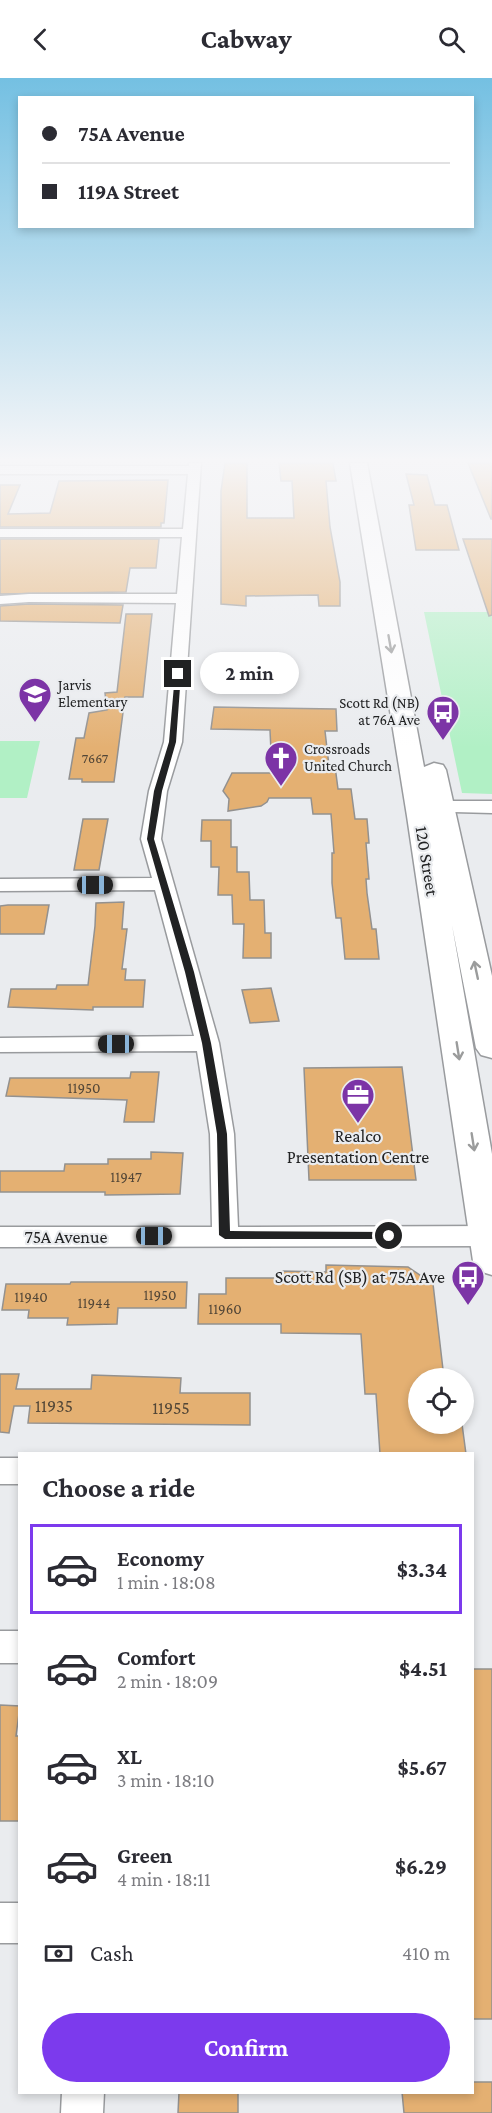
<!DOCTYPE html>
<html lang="en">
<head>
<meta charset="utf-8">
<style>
  :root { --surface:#fff; --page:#f7f7f7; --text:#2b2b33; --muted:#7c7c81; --line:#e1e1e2; --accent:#7c3aed }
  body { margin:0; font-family:"Crimson Pro",serif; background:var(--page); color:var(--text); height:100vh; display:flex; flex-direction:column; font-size:22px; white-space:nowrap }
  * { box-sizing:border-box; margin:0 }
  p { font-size:20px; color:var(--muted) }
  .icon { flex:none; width:33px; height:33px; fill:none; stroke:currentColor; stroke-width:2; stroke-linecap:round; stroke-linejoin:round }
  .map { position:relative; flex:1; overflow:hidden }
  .panel { position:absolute; left:18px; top:1374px; width:456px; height:642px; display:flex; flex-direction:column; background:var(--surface); border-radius:0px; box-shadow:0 3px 9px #0003 }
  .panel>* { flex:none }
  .top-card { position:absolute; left:18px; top:18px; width:456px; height:132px; border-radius:0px; box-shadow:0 3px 9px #0003; display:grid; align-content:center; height:132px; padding:0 24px; background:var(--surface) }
  .buttons { position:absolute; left:408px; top:1290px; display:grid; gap:12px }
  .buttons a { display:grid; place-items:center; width:66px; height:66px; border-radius:50%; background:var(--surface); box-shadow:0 3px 9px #0003; font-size:30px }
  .end { position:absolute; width:27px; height:27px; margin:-14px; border:8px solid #212223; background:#fff; box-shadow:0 0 0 3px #fff }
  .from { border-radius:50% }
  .bubble { position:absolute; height:42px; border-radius:21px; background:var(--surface); box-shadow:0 3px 9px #0003; font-size:20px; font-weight:700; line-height:42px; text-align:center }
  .car { position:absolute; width:18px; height:36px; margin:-18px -9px; border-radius:8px; box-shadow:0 0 4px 2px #0007; background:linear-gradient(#222 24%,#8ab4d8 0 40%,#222 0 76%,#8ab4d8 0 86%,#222 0) }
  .top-card b { display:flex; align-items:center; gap:21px; height:57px; font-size:22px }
  .top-card b+b { border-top:2px solid var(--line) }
  .top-card i { width:15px; height:15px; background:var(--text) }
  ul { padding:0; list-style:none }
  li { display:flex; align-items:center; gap:18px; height:90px; margin:0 12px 9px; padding:0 12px; border:3px solid transparent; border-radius:0px }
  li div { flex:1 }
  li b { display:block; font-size:22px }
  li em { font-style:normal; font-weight:700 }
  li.on { border-color:var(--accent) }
  li>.icon { width:54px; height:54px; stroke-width:1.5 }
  h2 { padding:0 24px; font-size:27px; line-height:72px }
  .pay { display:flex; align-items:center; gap:15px; height:66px; padding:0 24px; font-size:22px }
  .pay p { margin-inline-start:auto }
  .action { display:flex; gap:12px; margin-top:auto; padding:12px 24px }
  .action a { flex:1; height:69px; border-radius:36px; background:var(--accent); color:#fff; font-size:24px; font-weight:700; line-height:69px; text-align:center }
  header { display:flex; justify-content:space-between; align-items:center; height:78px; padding:0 24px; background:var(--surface); font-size:27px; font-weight:700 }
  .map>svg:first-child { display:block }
  .green { fill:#b1f0c5 }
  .building { fill:#e4b072; stroke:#93918f; stroke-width:1.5 }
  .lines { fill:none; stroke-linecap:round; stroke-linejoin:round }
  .street-casing { stroke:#999b9e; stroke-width:3 }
  .secondary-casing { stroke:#999b9e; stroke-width:3 }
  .street { fill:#fff; fill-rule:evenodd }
  .secondary { fill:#fff; fill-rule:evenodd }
  .oneway { stroke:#9b9c9c }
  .route { fill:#212223 }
  .labels { text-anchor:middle; stroke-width:4.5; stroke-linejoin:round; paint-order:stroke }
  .far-number-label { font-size:14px; fill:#524637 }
  .far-poi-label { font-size:15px; fill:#212223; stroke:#eaecef; text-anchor:start }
  .number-label { font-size:15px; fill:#524637 }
  .street-label { font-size:18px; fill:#212223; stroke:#eaecef }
  .poi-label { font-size:18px; fill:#212223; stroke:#eaecef }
  .near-number-label { font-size:18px; fill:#524637 }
</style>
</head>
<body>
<header><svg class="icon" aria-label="back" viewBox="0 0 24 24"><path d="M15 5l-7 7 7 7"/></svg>Cabway<svg class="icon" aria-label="search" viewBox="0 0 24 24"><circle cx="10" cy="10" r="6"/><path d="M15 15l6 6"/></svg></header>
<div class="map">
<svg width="492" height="2035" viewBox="0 0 492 2035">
  <rect width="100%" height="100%" fill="#eaecef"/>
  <path class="green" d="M424,534H492V716L462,715Z
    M0,663H40L27,720H0Z"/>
  <path class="building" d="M225,385H247V440H294L292,403H281L279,385H333L336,403H326L330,449L340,504V528H319L318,517L246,518V528L221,526V413Z
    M468,385H492V441H491Z
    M406,396L427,397L435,427H447L459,472H416L409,427H414Z
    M168,402L164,445H161V449H0V407H20L8,436L50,435L59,403Z
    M0,461H159L156,490H130L126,514L0,516Z
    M463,461H492V537L489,538Z
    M29,526L123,527L120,545L0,543V528Z
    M126,536H152L143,619H125L114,704H82V701H69L76,660H84L89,635L107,632L105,615L117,614Z
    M214,629L336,631L337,653H325L329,688H335L338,711H351L355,741H367L369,765H366L369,801H366L367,815L372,851H376L379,881H345L341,840H336L332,805V775H334L331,736H313L311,720H269L267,724L261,728L228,733L229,721L223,713L232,695H272L270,652L211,651Z
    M83,741H108L99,792H74Z
    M202,742H231V769H237V794H249L250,822H264L265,855H271V880H243L244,846H233L232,817H218L219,789H211V763H201Z
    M124,824L122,851H127L122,891H126L125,902H145L143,929H93V932L8,929L11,911H56L57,907H88L95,848L96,825Z
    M8,827H49L44,856H0V828Z
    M271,910L279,943L250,945L242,912Z
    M402,989L416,1102H309L304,990Z
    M131,994H159L154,1044H124L127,1022L6,1018L10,1000H130Z
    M151,1074L183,1075L180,1116L105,1117V1114H0V1093H64L65,1086H108V1081H151Z
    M326,1187L408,1189L433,1206L444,1300H418V1346H462L466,1376H380L376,1316H365L361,1256L281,1255V1246H198L199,1216H226V1200H281V1193L326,1194Z
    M71,1204H187L186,1230H118L117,1246L67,1247L68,1240H28L29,1232H2L6,1206H70Z
    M0,1296H19L16,1311H91L92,1297L181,1300L180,1315H250V1347L28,1345L30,1328H14L9,1355L0,1354Z
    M472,1591H492V1941H472Z
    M0,1627L20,1628L16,1658H20V1743H0Z
    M472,2004H492V2035H404L402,2014H472Z
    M179,2014H238V2035H178Z"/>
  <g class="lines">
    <defs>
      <path id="street" d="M189,385H201L182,664L167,713L161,761L219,965L234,1056L238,1149L492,1148V1168L0,1169V1149H212L210,1056L197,973L0,974V960L194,958L155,812L0,813V801L152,800L141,761L149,713L164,664L176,525L29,524L0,526V518L29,516H177L182,459H0V451H183L188,396H0V388H189Z
        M422,723H492V735L415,733L413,729L415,725Z
        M0,1380H20V1406H0Z
        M0,1553H20V1585H0Z
        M0,1825H20V1865H0Z
        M62,2014H104L103,2035H61Z"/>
      <path id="secondary" d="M350,385H367L424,689L434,685L443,687L446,692L492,898V980L481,977L476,970L452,847L492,1076V1197L479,1193L473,1183L407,738Z"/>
    </defs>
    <use href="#street" class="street-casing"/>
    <use href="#secondary" class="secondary-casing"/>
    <use href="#street" class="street"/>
    <use href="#secondary" class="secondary"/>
  </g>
  <defs><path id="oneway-shaft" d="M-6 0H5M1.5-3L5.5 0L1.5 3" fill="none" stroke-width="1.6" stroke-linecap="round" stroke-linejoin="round" transform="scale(1.5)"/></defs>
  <g class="oneway">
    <use href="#oneway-shaft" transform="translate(390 566) rotate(80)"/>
    <use href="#oneway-shaft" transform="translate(476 892) rotate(-102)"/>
    <use href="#oneway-shaft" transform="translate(458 973) rotate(81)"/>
    <use href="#oneway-shaft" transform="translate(473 1064) rotate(81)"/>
  </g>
  <linearGradient id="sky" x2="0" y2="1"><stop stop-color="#74c0e2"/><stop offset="0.57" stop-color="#f6f6f8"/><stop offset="1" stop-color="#f6f6f8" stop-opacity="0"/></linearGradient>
  <rect width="492" height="670" fill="url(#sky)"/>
  <path class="route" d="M178,594L181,596L176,664L162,713L154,761L194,894L211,965L227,1056L230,1153L389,1154L393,1155V1161H225L219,1157L217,1056L202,965L185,894L147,761L154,713L169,664L175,596Z"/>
  <defs>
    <symbol id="school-pin" viewBox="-11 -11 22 30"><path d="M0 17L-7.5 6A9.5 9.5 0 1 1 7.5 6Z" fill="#7c34a6" stroke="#eaecef"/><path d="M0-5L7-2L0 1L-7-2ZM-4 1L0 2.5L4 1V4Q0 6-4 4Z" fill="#fff"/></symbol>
    <symbol id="bus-pin" viewBox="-11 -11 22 30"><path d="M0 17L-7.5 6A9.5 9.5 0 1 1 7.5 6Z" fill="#7c34a6" stroke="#eaecef"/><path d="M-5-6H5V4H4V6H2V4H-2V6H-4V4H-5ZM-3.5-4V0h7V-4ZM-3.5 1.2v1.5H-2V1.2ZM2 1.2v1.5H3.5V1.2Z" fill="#fff"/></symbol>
    <symbol id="church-pin" viewBox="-11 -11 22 30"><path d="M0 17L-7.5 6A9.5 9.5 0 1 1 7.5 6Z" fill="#7c34a6" stroke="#eaecef"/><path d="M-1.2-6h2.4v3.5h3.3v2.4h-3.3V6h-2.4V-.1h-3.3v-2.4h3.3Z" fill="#fff"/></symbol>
    <symbol id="office-pin" viewBox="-11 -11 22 30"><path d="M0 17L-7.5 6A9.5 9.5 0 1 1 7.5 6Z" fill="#7c34a6" stroke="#eaecef"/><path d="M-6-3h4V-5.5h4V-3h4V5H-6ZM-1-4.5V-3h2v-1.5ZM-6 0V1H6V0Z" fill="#fff"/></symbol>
  </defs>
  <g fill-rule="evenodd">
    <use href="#school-pin" x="16" y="597" width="38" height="52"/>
    <use href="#bus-pin" x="424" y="615" width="38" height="52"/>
    <use href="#church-pin" x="262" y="661" width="38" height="52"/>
    <use href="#office-pin" x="339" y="998" width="38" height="52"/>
    <use href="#bus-pin" x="449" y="1180" width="38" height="52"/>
  </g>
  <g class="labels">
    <g class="far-number-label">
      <text x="95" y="685">7667</text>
    </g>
    <g class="far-poi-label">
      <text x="58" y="612">Jarvis<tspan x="58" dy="17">Elementary</tspan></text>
      <text x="420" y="630" text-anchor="end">Scott Rd (NB)<tspan x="420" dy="17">at 76A Ave</tspan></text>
      <text x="304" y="676">Crossroads<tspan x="304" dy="17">United Church</tspan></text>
    </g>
    <g class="number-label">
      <text x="84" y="1015">11950</text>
      <text x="126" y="1104">11947</text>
      <text x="160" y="1222">11950</text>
      <text x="31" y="1224">11940</text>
      <text x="94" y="1230">11944</text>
      <text x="225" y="1236">11960</text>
    </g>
    <g class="street-label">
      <text transform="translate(427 783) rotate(81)" y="6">120 Street</text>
      <text x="66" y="1165">75A Avenue</text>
    </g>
    <g class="poi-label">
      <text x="358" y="1064">Realco<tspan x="358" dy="21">Presentation Centre</tspan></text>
      <text x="445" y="1205" text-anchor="end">Scott Rd (SB) at 75A Ave</text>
    </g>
    <g class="near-number-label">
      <text x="54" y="1334">11935</text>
      <text x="171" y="1336">11955</text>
    </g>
  </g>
</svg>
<div class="buttons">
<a><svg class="icon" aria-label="locate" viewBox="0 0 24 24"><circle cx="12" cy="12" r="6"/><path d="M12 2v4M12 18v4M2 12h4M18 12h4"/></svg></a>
</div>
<i class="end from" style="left:389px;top:1158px"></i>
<i class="end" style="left:178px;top:596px"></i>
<div class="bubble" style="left:200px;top:574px;width:99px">2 min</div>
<i class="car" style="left:95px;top:807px;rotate:90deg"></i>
<i class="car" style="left:116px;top:966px;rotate:270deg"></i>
<i class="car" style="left:154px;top:1158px;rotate:90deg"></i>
<div class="top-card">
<b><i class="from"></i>75A Avenue</b>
<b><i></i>119A Street</b>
</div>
<section class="panel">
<h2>Choose a ride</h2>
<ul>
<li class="on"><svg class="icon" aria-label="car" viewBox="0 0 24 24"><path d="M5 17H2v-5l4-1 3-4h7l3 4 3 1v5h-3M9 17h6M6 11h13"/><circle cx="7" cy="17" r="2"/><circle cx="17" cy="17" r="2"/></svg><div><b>Economy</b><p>1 min · 18:08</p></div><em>$3.34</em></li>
<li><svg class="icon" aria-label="car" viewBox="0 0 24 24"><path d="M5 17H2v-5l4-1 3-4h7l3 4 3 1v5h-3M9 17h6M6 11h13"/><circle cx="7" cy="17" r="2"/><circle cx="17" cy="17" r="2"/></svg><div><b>Comfort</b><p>2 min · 18:09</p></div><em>$4.51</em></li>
<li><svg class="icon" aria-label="car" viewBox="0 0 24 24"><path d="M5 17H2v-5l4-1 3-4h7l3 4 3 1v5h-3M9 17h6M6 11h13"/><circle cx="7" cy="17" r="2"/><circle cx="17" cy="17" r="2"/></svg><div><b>XL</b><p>3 min · 18:10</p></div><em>$5.67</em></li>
<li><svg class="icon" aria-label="car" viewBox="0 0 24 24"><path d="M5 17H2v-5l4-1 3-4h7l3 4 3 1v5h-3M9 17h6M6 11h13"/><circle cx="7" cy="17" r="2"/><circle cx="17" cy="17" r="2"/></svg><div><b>Green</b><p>4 min · 18:11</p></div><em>$6.29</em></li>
</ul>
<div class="pay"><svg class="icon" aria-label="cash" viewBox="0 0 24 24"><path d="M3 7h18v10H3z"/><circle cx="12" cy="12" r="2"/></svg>Cash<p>410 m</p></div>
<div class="action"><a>Confirm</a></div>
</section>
</div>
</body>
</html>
